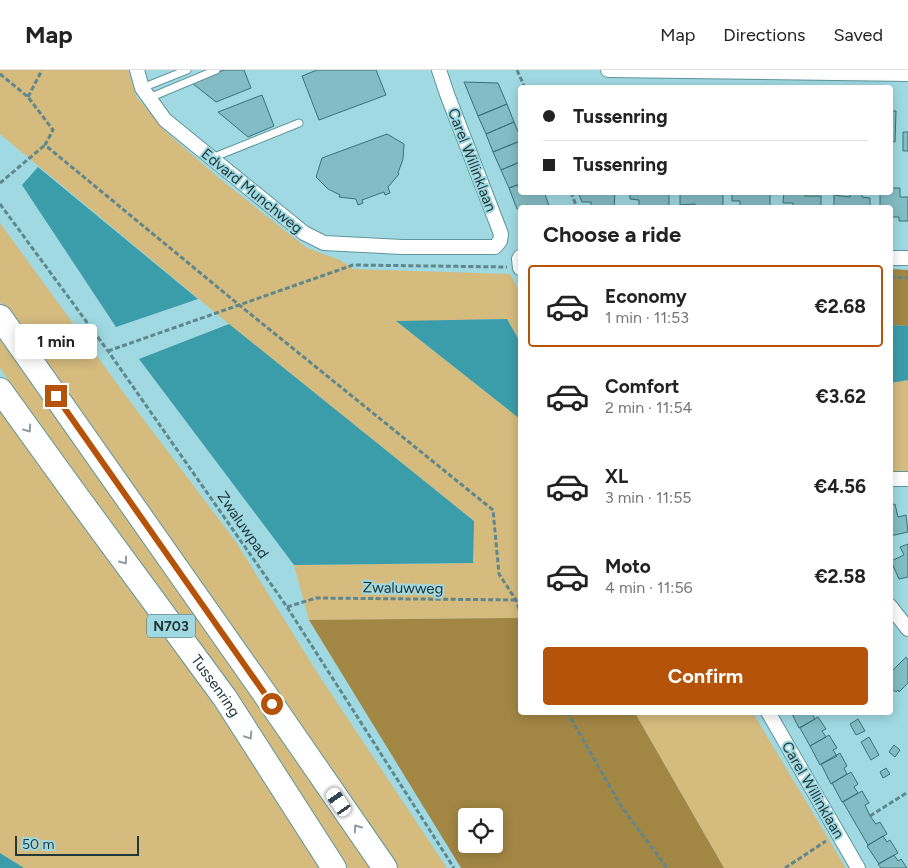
<!DOCTYPE html>
<html lang="en">
<head>
<meta charset="utf-8">
<style>
  :root { --surface:#fff; --page:#f6f6f6; --text:#222; --muted:#767676; --line:#e0e0e0; --accent:#b45309 }
  body { margin:0; font-family:Figtree,sans-serif; background:var(--page); color:var(--text); height:100vh; display:flex; flex-direction:column; font-size:19px; white-space:nowrap }
  * { box-sizing:border-box; margin:0 }
  p { font-size:16px; color:var(--muted) }
  .icon { flex:none; width:28px; height:28px; fill:none; stroke:currentColor; stroke-width:2; stroke-linecap:round; stroke-linejoin:round }
  .map { position:relative; flex:1; overflow:hidden }
  .drawer { position:absolute; left:518px; top:135px; width:375px; height:510px; display:flex; flex-direction:column; background:var(--surface); border-radius:5px; box-shadow:0 2px 12px #0003 }
  .drawer>* { flex:none }
  .hud { position:absolute; left:518px; top:15px; width:375px; height:110px; border-radius:5px; box-shadow:0 2px 12px #0003; display:grid; align-content:center; height:110px; padding:0 25px; background:var(--surface) }
  .tools { position:absolute; left:458px; top:738px; display:grid; gap:10px }
  .tools a { display:grid; place-items:center; width:45px; height:45px; border-radius:5px; background:var(--surface); box-shadow:0 2px 12px #0003; font-size:25px }
  .scale { position:absolute; left:15px; bottom:12px; width:124px; box-sizing:border-box; padding-left:5px; border:2px solid #21383b; border-top:0; font-size:14px; line-height:18px; white-space:nowrap; color:#21383b; -webkit-text-stroke:4px #a0d9e2; paint-order:stroke }
  .end { position:absolute; width:22px; height:22px; margin:-11px; border:6px solid #b45309; background:#fff; box-shadow:0 0 0 2px #fff }
  .from { border-radius:50% }
  .bubble { position:absolute; height:35px; border-radius:5px; background:var(--surface); box-shadow:0 2px 12px #0003; font-size:16px; font-weight:700; line-height:35px; text-align:center }
  .car { position:absolute; width:15px; height:30px; margin:-15px -8px; border-radius:6px; box-shadow:0 0 4px 1px #0007; background:linear-gradient(#fff 24%,#345 0 40%,#fff 0 76%,#345 0 86%,#fff 0) }
  .hud b { display:flex; align-items:center; gap:18px; height:48px; font-size:19px }
  .hud b+b { border-top:1px solid var(--line) }
  .hud i { width:12px; height:12px; background:var(--text) }
  ul { padding:0; list-style:none }
  li { display:flex; align-items:center; gap:15px; height:82px; margin:0 10px 8px; padding:0 15px; border:2px solid transparent; border-radius:5px }
  li div { flex:1 }
  li b { display:block; font-size:19px }
  li em { font-style:normal; font-weight:700 }
  li.selected { border-color:var(--accent) }
  li>.icon { width:45px; height:45px; stroke-width:1.5 }
  h2 { padding:0 25px; font-size:22px; line-height:60px }
  .primary-button { display:flex; gap:10px; margin-top:auto; padding:10px 25px }
  .primary-button a { flex:1; height:58px; border-radius:5px; background:var(--accent); color:#fff; font-size:20px; font-weight:700; line-height:58px; text-align:center }
  header { display:flex; align-items:center; gap:30px; box-sizing:border-box; height:70px; padding:0 25px; background:var(--surface); border-bottom:1px solid var(--line) }
  header strong { font-size:24px }
  nav { display:flex; gap:28px; margin-inline-start:auto; font-size:18px }
  .map>svg:first-child { display:block }
  .green { fill:#d5bb7e }
  .forest { fill:#a28644; fill-rule:evenodd }
  .water { fill:#3b9daa }
  .building { fill:#83bcc4; stroke:#3a7279 }
  .lines { fill:none; stroke-linecap:round; stroke-linejoin:round }
  .service-casing { stroke:#5e969d; stroke-width:9 }
  .minor-casing { stroke:#5e969d; stroke-width:16 }
  .trunk-casing { stroke:#5e969d; stroke-width:26 }
  .path { stroke:#5f878d; stroke-width:3; stroke-dasharray:5 2.5; stroke-linecap:butt }
  .service { stroke:#fff; stroke-width:7 }
  .minor { stroke:#fff; stroke-width:14 }
  .trunk { stroke:#fff; stroke-width:24 }
  .oneway { stroke:#909c9d }
  .route { stroke:#b45309; stroke-width:6 }
  .labels { text-anchor:middle; stroke-width:4; stroke-linejoin:round; paint-order:stroke }
  .shield { fill:#a0d9e2; stroke:#47686d; stroke-width:1 }
  .shield-label { font-size:14px; font-weight:bold; fill:#21383b }
  .street-label { font-size:15px; fill:#21383b; stroke:#a0d9e2 }
</style>
</head>
<body>
<header>
<strong>Map</strong>
<nav><a>Map</a><a>Directions</a><a>Saved</a></nav>
</header>
<div class="map">
<svg width="908" height="798" viewBox="0 0 908 798">
  <rect width="100%" height="100%" fill="#a0d9e2"/>
  <path class="green" d="M0,0H128L136,26L166,62L220,109L307,178L340,190L353,199L510,204L520,222V272L507,249L397,252L520,349V548L309,550L294,495L473,493L474,451L229,254L0,64Z
    M0,153L126,326L236,472L322,610L447,798H394L42,290L0,232Z
    M0,269L268,642L371,798H344L0,298Z
    M908,310V401H890V313Z
    M0,341L147,539L242,676L322,798H24L0,783Z
    M635,643H753L846,798H724Z"/>
  <path class="forest" d="M890,199L908,200V256L890,255Z
    M520,548V642L635,643L724,798H461L309,550ZM466,746H494V774H466Z"/>
  <path class="water" d="M38,97L198,229L116,257L22,115Z
    M507,249L520,272V349L396,251Z
    M229,254L474,451L473,493L294,495L139,289Z
    M890,255L908,256V310L890,313Z
    M0,783L24,798H0Z"/>
  <path class="building" d="M224,0H244L251,18L216,32L192,13Z
    M317,0H376L386,25L319,50L302,6Z
    M464,12L498,13L507,34L478,46Z
    M262,25L274,56L248,67L218,42Z
    M507,34L514,52L486,64L478,46Z
    M890,41H896L895,72L890,71Z
    M514,52L520,66V71L493,82L486,64Z
    M903,62H908V81H903Z
    M387,64L404,74L403,89L398,103L399,104L388,117L390,123L385,125L384,122L362,130L363,133L358,135L356,129L339,127L340,125L328,119L316,107L322,88Z
    M520,71V92L501,100L493,82Z
    M520,92V114L509,118L501,100Z
    M520,114V122H544L550,138H520V139H517L509,118Z
    M890,118H900V127H908V151H899V147H890V138H880V122H890Z
    M578,122H615L614,138H591V132H582Z
    M630,122H669V138H639V130L630,129Z
    M680,122L723,124V138H695V134L680,135Z
    M732,122H770V138H740V131H732Z
    M784,122H805V126H821V138H793V133H783Z
    M850,123H862V127L870,128V138H834V125L850,127Z
    M895,434L898,447L906,445L908,462L890,466V435Z
    M908,474V507L899,509L891,491L904,485L900,477Z
    M906,587L908,590V613L899,622L898,620L896,622L890,617L892,615L890,613V599L892,601Z
    M791,642H811L815,649L799,658Z
    M818,647L826,659L822,661L826,667L810,676L800,658Z
    M858,649L865,661L856,665L850,654Z
    M829,665L837,678L833,680L837,686L820,695L810,676Z
    M869,667L879,685L871,690L861,672Z
    M894,675L900,680L895,687L889,682Z
    M840,683L847,696L844,698L847,704L831,714L821,694Z
    M886,698L890,704L883,708L880,702Z
    M851,702L858,714L854,717L858,723L842,732L832,713Z
    M862,721L869,733L865,735L870,746L876,754L880,752L887,764L868,775L843,732Z
    M883,766L887,772L890,770L898,783L879,794L867,776Z
    M894,785L898,791L901,789L907,798H881L878,794Z"/>
  <g class="lines">
    <defs>
      <path id="service" d="M142,18L187,0
        M149,28L216,0
        M212,88L299,53"/>
      <path id="minor" d="M137,0L142,18L165,50L304,163L324,173L402,177H495L500,171L501,164L447,24L439,0
        M608,0L908,4
        M520,187L519,189L520,198
        M890,188H908
        M890,409H908
        M890,536L908,559
        M768,642L858,798"/>
      <g id="trunk">
        <path d="M0,247L260,617L385,798"/>
        <path id="s1" d="M0,320L75,424L225,628L334,798"/>
      </g>
    </defs>
    <use href="#service" class="service-casing"/>
    <use href="#minor" class="minor-casing"/>
    <use href="#trunk" class="trunk-casing"/>
    <path class="path" d="M517,0L525,18
      M0,4L28,27L53,60L45,75L238,234L493,440L499,504L516,530L520,542
      M28,27L42,0
      M0,113L45,75
      M571,122L577,138
      M0,134L108,281L287,537L454,798
      M890,207L908,208
      M108,281L353,195L507,197
      M287,537L316,528L520,530
      M567,642L621,736L667,798
      M870,746L908,722
      M785,798L826,771"/>
    <use href="#service" class="service"/>
    <use href="#minor" class="minor"/>
    <use href="#trunk" class="trunk"/>
  </g>
  <defs><path id="oneway-chevron" d="M-2-3.5L2.5 0L-2 3.5" fill="none" stroke-width="1.6" stroke-linecap="round" stroke-linejoin="round" transform="scale(1.25)"/></defs>
  <g class="oneway">
    <use href="#oneway-chevron" transform="translate(28 359) rotate(55)"/>
    <use href="#oneway-chevron" transform="translate(124 491) rotate(54)"/>
    <use href="#oneway-chevron" transform="translate(249 666) rotate(57)"/>
    <use href="#oneway-chevron" transform="translate(357 758) rotate(-125)"/>
  </g>
  <g class="lines">
    <path class="route" d="M56,326L272,634"/>
  </g>
  <g class="labels">
    <rect class="shield" x="147" y="544.5" width="48" height="23" rx="4"/>
    <g class="shield-label">
      <text x="171" y="561">N703</text>
    </g>
    <g class="street-label">
      <text transform="translate(472 90) rotate(69)" y="5">Carel Willinklaan</text>
      <text transform="translate(252 121) rotate(39)" y="5">Edvard Munchweg</text>
      <text transform="translate(243 455) rotate(55)" y="5">Zwaluwpad</text>
      <text transform="translate(403 518) rotate(1)" y="5">Zwaluwweg</text>
      <text dy="5" stroke="none"><textPath href="#s1" startOffset="366">Tussenring</textPath></text>
      <text transform="translate(813 720) rotate(60)" y="5">Carel Willinklaan</text>
    </g>
  </g>
</svg>
<div class="tools">
<a><svg class="icon" aria-label="locate" viewBox="0 0 24 24"><circle cx="12" cy="12" r="6"/><path d="M12 2v4M12 18v4M2 12h4M18 12h4"/></svg></a>
</div>
<div class="scale">50 m</div>
<i class="end from" style="left:272px;top:634px"></i>
<i class="end" style="left:56px;top:326px"></i>
<div class="bubble" style="left:15px;top:254px;width:82px">1 min</div>
<i class="car" style="left:339px;top:732px;rotate:325deg"></i>
<div class="hud">
<b><i class="from"></i>Tussenring</b>
<b><i></i>Tussenring</b>
</div>
<section class="drawer">
<h2>Choose a ride</h2>
<ul>
<li class="selected"><svg class="icon" aria-label="car" viewBox="0 0 24 24"><path d="M5 17H2v-5l4-1 3-4h7l3 4 3 1v5h-3M9 17h6M6 11h13"/><circle cx="7" cy="17" r="2"/><circle cx="17" cy="17" r="2"/></svg><div><b>Economy</b><p>1 min · 11:53</p></div><em>€2.68</em></li>
<li><svg class="icon" aria-label="car" viewBox="0 0 24 24"><path d="M5 17H2v-5l4-1 3-4h7l3 4 3 1v5h-3M9 17h6M6 11h13"/><circle cx="7" cy="17" r="2"/><circle cx="17" cy="17" r="2"/></svg><div><b>Comfort</b><p>2 min · 11:54</p></div><em>€3.62</em></li>
<li><svg class="icon" aria-label="car" viewBox="0 0 24 24"><path d="M5 17H2v-5l4-1 3-4h7l3 4 3 1v5h-3M9 17h6M6 11h13"/><circle cx="7" cy="17" r="2"/><circle cx="17" cy="17" r="2"/></svg><div><b>XL</b><p>3 min · 11:55</p></div><em>€4.56</em></li>
<li><svg class="icon" aria-label="car" viewBox="0 0 24 24"><path d="M5 17H2v-5l4-1 3-4h7l3 4 3 1v5h-3M9 17h6M6 11h13"/><circle cx="7" cy="17" r="2"/><circle cx="17" cy="17" r="2"/></svg><div><b>Moto</b><p>4 min · 11:56</p></div><em>€2.58</em></li>
</ul>
<div class="primary-button"><a>Confirm</a></div>
</section>
</div>
</body>
</html>
